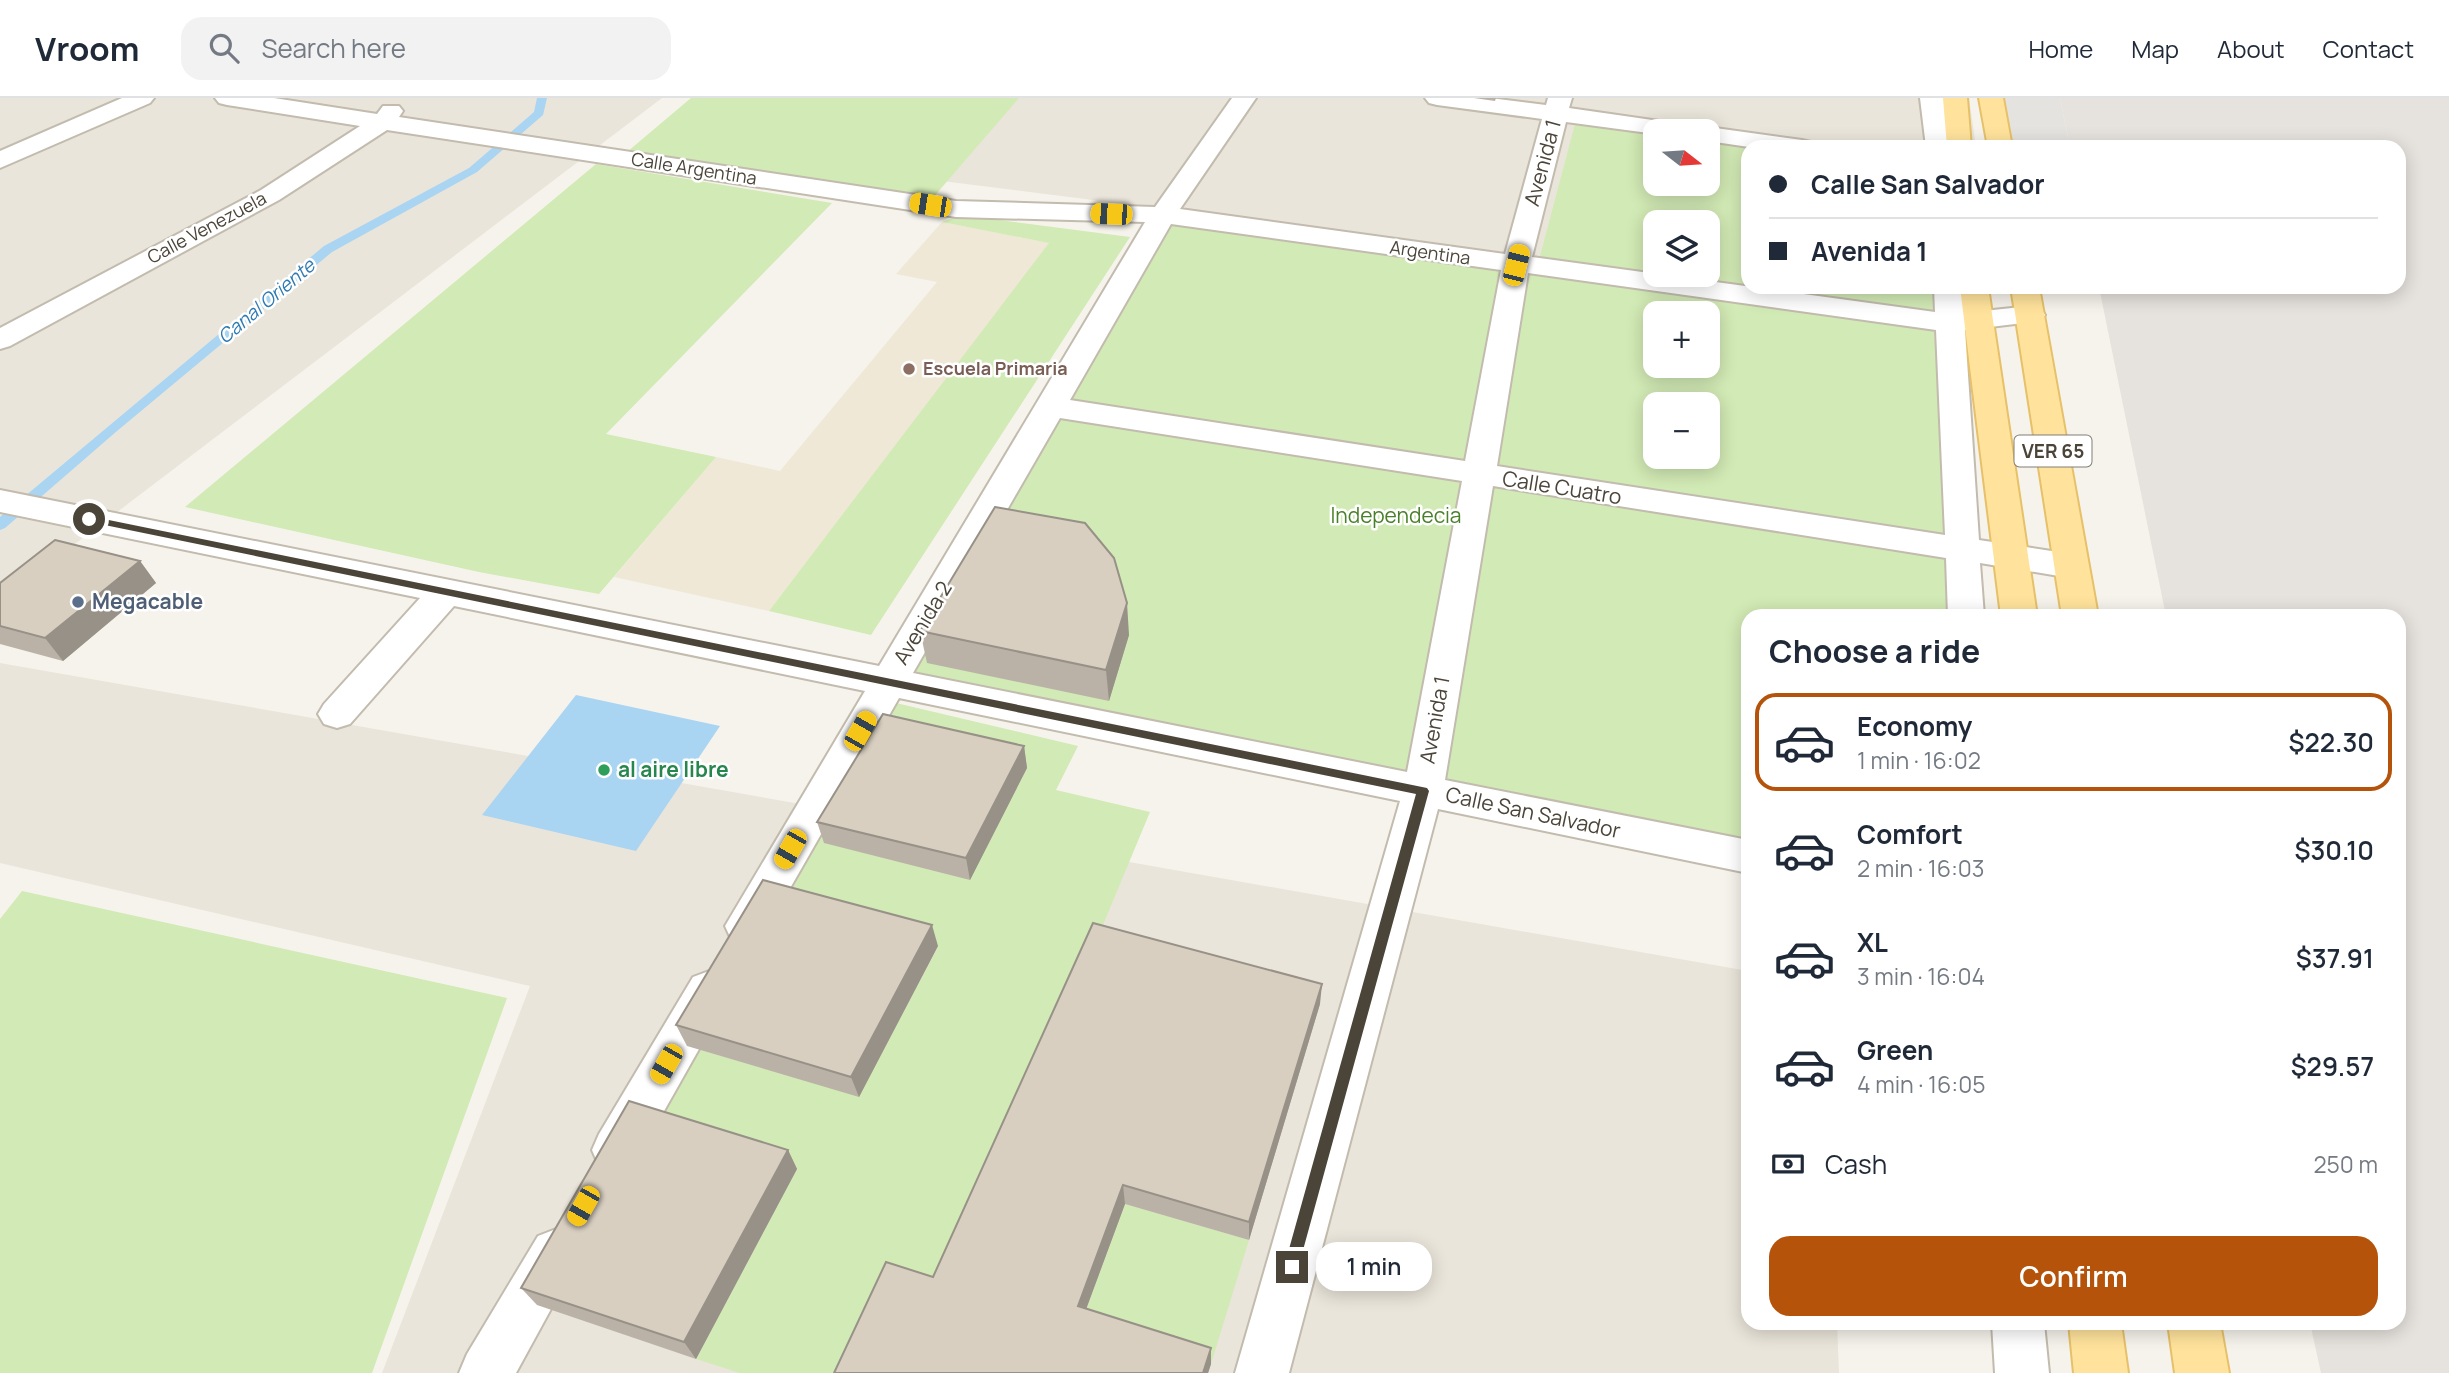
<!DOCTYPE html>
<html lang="en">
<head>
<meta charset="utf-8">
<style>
  :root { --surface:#fff; --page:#f2f2f3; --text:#1f2937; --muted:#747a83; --line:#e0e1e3; --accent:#b45309 }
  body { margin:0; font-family:Manrope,sans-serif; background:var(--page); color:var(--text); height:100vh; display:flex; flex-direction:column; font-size:26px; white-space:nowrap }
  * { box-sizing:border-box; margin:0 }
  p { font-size:23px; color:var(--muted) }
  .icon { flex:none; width:38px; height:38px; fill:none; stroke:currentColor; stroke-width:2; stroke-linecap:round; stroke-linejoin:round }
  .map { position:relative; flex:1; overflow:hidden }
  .sheet { position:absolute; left:1741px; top:511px; width:665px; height:721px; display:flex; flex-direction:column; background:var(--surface); border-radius:21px; box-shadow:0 4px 18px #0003 }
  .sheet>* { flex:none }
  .banner { position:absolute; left:1741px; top:42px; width:665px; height:154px; border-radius:21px; box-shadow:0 4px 18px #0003; display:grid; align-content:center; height:154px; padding:0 28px; background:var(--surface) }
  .needle { width:46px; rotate:107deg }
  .buttons { position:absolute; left:1643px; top:21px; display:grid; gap:14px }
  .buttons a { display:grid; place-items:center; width:77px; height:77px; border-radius:14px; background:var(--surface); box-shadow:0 4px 18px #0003; font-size:35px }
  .end { position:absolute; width:32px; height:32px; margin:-16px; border:9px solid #4b4439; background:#fff; box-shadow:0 0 0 4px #fff }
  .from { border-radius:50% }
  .bubble { position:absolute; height:49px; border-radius:21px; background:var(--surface); box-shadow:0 4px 18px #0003; font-size:23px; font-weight:600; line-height:49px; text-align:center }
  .car { position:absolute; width:21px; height:42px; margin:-21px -10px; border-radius:9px; box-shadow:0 0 5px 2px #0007; background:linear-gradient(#f5c518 24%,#345 0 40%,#f5c518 0 76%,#345 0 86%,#f5c518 0) }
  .banner b { display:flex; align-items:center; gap:24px; height:66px; font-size:26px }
  .banner b+b { border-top:2px solid var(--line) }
  .banner i { width:18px; height:18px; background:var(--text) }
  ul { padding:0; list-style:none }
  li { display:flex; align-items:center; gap:21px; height:98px; margin:0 14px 10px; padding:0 14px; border:4px solid transparent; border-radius:21px }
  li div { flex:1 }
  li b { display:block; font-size:26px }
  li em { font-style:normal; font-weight:600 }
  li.selected { border-color:var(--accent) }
  li>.icon { width:63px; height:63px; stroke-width:1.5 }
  h2 { padding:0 28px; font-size:32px; line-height:84px }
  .pay { display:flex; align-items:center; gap:18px; height:77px; padding:0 28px; font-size:26px }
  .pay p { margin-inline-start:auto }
  .primary-button { display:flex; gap:14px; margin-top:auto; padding:14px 28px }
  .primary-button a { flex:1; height:80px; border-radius:21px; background:var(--accent); color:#fff; font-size:28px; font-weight:600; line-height:80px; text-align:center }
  header { display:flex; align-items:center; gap:42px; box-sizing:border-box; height:98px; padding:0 35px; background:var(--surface); border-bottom:2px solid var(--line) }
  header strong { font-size:33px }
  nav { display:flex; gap:38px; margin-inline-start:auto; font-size:24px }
  .search { width:490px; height:63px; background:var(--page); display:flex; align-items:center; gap:18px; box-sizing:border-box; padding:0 24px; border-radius:21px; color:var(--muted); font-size:26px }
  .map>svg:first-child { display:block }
  .residential { fill:#eae5da; fill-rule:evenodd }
  .industrial { fill:#e6e2dd }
  .education { fill:#efe8d6 }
  .green { fill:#d2eab5; fill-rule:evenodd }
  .parking { fill:#e5e3e0 }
  .water { fill:#a9d4f2 }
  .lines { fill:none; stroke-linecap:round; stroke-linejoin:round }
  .stream { fill:#a9d4f2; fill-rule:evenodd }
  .street-casing { stroke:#c2bbae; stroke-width:4 }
  .primary-casing { stroke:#e6c16a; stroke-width:4 }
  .street { fill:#fff; fill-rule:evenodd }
  .primary { fill:#ffe39c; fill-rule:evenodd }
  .wall { fill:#bab2a6 }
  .shaded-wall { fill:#979187 }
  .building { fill:#d8cfc1; stroke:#979187; stroke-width:2 }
  .route { fill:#4b4439 }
  .education-dot { fill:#8d6e63; stroke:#fff; stroke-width:2.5 }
  .service-dot { fill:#5c6f8a; stroke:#fff; stroke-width:2.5 }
  .leisure-dot { fill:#2e9e5b; stroke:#fff; stroke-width:2.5 }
  .labels { text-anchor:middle; stroke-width:5; stroke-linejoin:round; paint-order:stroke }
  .far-street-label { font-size:18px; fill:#4b4439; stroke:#fff }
  .far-education-label { font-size:18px; font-weight:bold; fill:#785e54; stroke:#fff; text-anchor:start }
  .far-water-label { font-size:19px; font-style:italic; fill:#2e7ab2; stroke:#fff }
  .shield { fill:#fff; stroke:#817c74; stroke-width:2 }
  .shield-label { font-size:19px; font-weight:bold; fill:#4b4439 }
  .street-label { font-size:21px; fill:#4b4439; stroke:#fff }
  .park-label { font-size:21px; fill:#4a7f2a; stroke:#fff }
  .service-label { font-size:21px; font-weight:bold; fill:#4e5e75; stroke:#fff; text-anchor:start }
  .leisure-label { font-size:21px; font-weight:bold; fill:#27864d; stroke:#fff; text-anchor:start }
</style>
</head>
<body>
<header>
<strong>Vroom</strong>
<div class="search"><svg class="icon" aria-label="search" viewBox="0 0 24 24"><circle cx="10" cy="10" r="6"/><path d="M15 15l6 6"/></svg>Search here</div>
<nav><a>Home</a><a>Map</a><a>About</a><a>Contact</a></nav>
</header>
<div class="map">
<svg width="2449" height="1275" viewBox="0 0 2449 1275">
  <rect width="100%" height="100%" fill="#f6f3ec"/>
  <path class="residential" d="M0,0H662L0,503Z
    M992,0H1969L1976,49H1748L1708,177V124H1656L1655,173L926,81ZM1656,33H1708V86H1656Z
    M0,565L1748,873V1225H1837L1839,1275H382L530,888L0,765Z"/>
  <path class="industrial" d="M2060,0H2449V1275H2321L2310,1225H2399V518H2166L2099,189H2399V49H2070Z"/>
  <path class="education" d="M942,124L1050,145L769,513L614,479L716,359L780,373L937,184L896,176Z"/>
  <path class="green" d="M691,0H1019L931,102L627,54Z
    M1575,26L1655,36L1656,86H1708V43L1760,49H1748V189H1933L1935,219L1539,162ZM1656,124H1708V177H1656Z
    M596,66L832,105L606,336L716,359L599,496L479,474L185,409Z
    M961,117L1130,139L871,537L769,513L1049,145L942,124Z
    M1170,122L1934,230L1957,518H1748V757L900,582ZM1656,215H1708V268H1656ZM1656,306H1708V359H1656Z
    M896,605L1078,648L1056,692L1150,714L1095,846L939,1196L850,1275H740L696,1261L797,1071L641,1022L687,948L859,998L938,849L772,803Z
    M22,793L507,900L372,1275H0V821Z
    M1125,1106L1249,1142L1211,1266L1081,1225Z"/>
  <path class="parking" d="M2002,0H2060L2070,49H2010Z"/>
  <path class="water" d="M576,597L720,628L636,753L482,717Z"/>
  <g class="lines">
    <path class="stream" d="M537,0H547L543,17L477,74L332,154L117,333L5,430L0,432V419L324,148L469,70L534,14Z"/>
    <defs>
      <path id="street" d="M122,0H154L150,5L0,70V53Z
        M215,0H274L377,16L383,8H399L403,13L399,19L956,103L1155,109L1232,0H1256L1180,111L1505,156L1542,21L1437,7L1429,5L1425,0H1490L1546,7L1548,0H1572L1569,10L1694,28L1697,33H1656V36L1566,24L1532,159L1935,214L1934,189H1962L1964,215L2031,208L2041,211L2045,217L2041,223L1965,232L1979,442L2071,456L2083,460L2088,468L2083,476L2071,480L1980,465L1984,518H1948L1946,460L1493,388L1445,682L1748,742V775L1438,711L1289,1275H1235L1400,703L899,600L761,841L746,846L731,841L725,828L865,593L454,508L350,626L337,630L324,626L318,616L324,606L420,500L0,414V392L879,568L1145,124L956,119L387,32L279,102L10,248L0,251V230L261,92L360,28L227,7L219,5ZM1171,126L1501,172L1465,363L1070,302ZM1528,175L1936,232L1945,437L1497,368ZM1060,320L1462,383L1407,674L913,575Z
        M1920,0H1944L1950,49H1926Z
        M1708,29L1802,42L1811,44L1814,49H1749L1708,43V33H1698Z
        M709,873L725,879L731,892L725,905L633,1068L616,1074L599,1068L592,1052L599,1036L693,879Z
        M556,1131L574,1138L581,1156L516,1275H459L467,1256L538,1138Z
        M1992,1225H2044L2049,1275H1995Z"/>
      <path id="primary" d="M1943,0H1967L1971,49H1947Z
        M1979,0H2003L2012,49H1988Z
        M1960,189H1988L2037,518H2001Z
        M2011,189H2039L2098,518H2062Z
        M2069,1225H2121L2128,1275H2074Z
        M2168,1225H2220L2229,1275H2175Z"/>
    </defs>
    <use href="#street" class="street-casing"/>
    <use href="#primary" class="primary-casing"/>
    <use href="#street" class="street"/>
    <use href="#primary" class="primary"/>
  </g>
  <path class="wall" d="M1474,0H1496L1495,3Z
    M140,463L156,485L63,563L0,546V485Z
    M920,533L1129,537L1109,603L927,565Z
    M1024,648L1027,670L970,782L824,745L817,724Z
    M938,848L859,999L687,948L676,927Z
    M1320,906L1249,1142L1125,1106L1086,1211L1211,1250V1266L1208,1275H834L933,1179Z
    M788,1052L797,1071L696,1261L537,1207L521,1190Z"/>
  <path class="shaded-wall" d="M140,463L156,485L63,563L45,540Z
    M1127,505L1129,537L1109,603L1106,572Z
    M1024,648L1027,670L970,782L966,760Z
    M932,827L938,848L859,999L851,979Z
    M1322,886L1320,906L1249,1142V1124Z
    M788,1052L797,1071L696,1261L684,1244Z
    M1123,1087L1125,1106L1081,1225L1078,1208Z
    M1211,1250V1266L1208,1275H1203Z"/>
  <path class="building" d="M995,409L1085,425L1114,460L1127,505L1106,572L920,533Z
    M55,442L140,463L45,540L0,528V485Z
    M883,616L1024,648L966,760L817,724Z
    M763,782L932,827L851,979L676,927Z
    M1093,825L1322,886L1249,1124L1123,1087L1078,1208L1211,1250L1203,1275H834L886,1164L933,1179Z
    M629,1003L788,1052L684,1244L521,1190Z"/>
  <path class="route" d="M89,418L1427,690L1429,693L1297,1174L1292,1177L1286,1174L1284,1169L1416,696L85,423V419Z"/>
  <circle class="education-dot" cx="909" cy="271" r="7"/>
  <circle class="service-dot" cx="78" cy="504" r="7"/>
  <circle class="leisure-dot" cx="604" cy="672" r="7"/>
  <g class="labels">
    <g class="far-street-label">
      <text transform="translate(694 71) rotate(9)" y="6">Calle Argentina</text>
      <text transform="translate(207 130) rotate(-28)" y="6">Calle Venezuela</text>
      <text transform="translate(1430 155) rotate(8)" y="6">Argentina</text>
    </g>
    <g class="far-education-label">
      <text x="923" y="277">Escuela Primaria</text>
    </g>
    <g class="far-water-label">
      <text transform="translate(266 203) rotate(-40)" y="7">Canal Oriente</text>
    </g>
    <rect class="shield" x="2014.5" y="337.5" width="77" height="31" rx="5"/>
    <g class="shield-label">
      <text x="2053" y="360">VER 65</text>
    </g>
    <g class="street-label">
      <text transform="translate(1543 65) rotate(-75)" y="7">Avenida 1</text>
      <text transform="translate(1562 390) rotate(9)" y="7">Calle Cuatro</text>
      <text transform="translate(923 525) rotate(-59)" y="7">Avenida 2</text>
      <text transform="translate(1435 622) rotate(-80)" y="7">Avenida 1</text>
      <text transform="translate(1533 715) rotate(12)" y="7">Calle San Salvador</text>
    </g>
    <g class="park-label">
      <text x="1396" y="425">Independecia</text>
    </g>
    <g class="service-label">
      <text x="92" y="511">Megacable</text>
    </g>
    <g class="leisure-label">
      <text x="618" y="679">al aire libre</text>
    </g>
  </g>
</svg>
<div class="buttons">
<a><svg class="needle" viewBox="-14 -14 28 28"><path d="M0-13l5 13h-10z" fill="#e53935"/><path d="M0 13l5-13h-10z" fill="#747a83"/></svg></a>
<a><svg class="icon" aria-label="layers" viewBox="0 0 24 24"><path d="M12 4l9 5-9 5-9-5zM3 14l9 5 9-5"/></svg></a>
<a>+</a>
<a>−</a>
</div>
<i class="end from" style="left:89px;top:421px"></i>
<i class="end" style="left:1292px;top:1169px"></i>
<div class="bubble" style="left:1316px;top:1144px;width:116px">1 min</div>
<i class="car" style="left:930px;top:107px;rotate:279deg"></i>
<i class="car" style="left:1111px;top:116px;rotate:272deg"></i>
<i class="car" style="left:1516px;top:167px;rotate:14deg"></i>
<i class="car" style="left:860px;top:633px;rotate:30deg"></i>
<i class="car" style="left:790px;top:751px;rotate:210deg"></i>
<i class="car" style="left:666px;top:966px;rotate:210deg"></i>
<i class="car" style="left:583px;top:1108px;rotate:210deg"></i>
<div class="banner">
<b><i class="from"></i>Calle San Salvador</b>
<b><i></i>Avenida 1</b>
</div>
<section class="sheet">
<h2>Choose a ride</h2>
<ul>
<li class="selected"><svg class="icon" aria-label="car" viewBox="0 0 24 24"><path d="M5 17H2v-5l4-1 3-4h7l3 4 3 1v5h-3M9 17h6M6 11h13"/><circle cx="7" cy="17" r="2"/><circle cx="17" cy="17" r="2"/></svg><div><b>Economy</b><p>1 min · 16:02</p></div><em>$22.30</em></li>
<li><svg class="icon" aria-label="car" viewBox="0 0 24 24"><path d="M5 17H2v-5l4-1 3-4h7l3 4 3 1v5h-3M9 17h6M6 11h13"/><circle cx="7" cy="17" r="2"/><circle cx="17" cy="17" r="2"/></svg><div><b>Comfort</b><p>2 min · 16:03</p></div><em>$30.10</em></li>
<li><svg class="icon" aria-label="car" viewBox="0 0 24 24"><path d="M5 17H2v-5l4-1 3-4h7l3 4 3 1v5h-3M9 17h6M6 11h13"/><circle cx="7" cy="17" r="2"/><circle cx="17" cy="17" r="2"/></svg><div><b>XL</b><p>3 min · 16:04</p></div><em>$37.91</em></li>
<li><svg class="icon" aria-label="car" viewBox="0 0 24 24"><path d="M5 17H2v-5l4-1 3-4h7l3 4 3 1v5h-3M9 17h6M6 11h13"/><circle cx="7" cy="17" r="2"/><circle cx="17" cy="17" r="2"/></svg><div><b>Green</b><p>4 min · 16:05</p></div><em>$29.57</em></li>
</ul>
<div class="pay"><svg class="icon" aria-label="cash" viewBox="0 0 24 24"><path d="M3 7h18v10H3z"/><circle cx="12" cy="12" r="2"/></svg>Cash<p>250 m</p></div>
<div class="primary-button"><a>Confirm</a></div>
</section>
</div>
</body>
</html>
